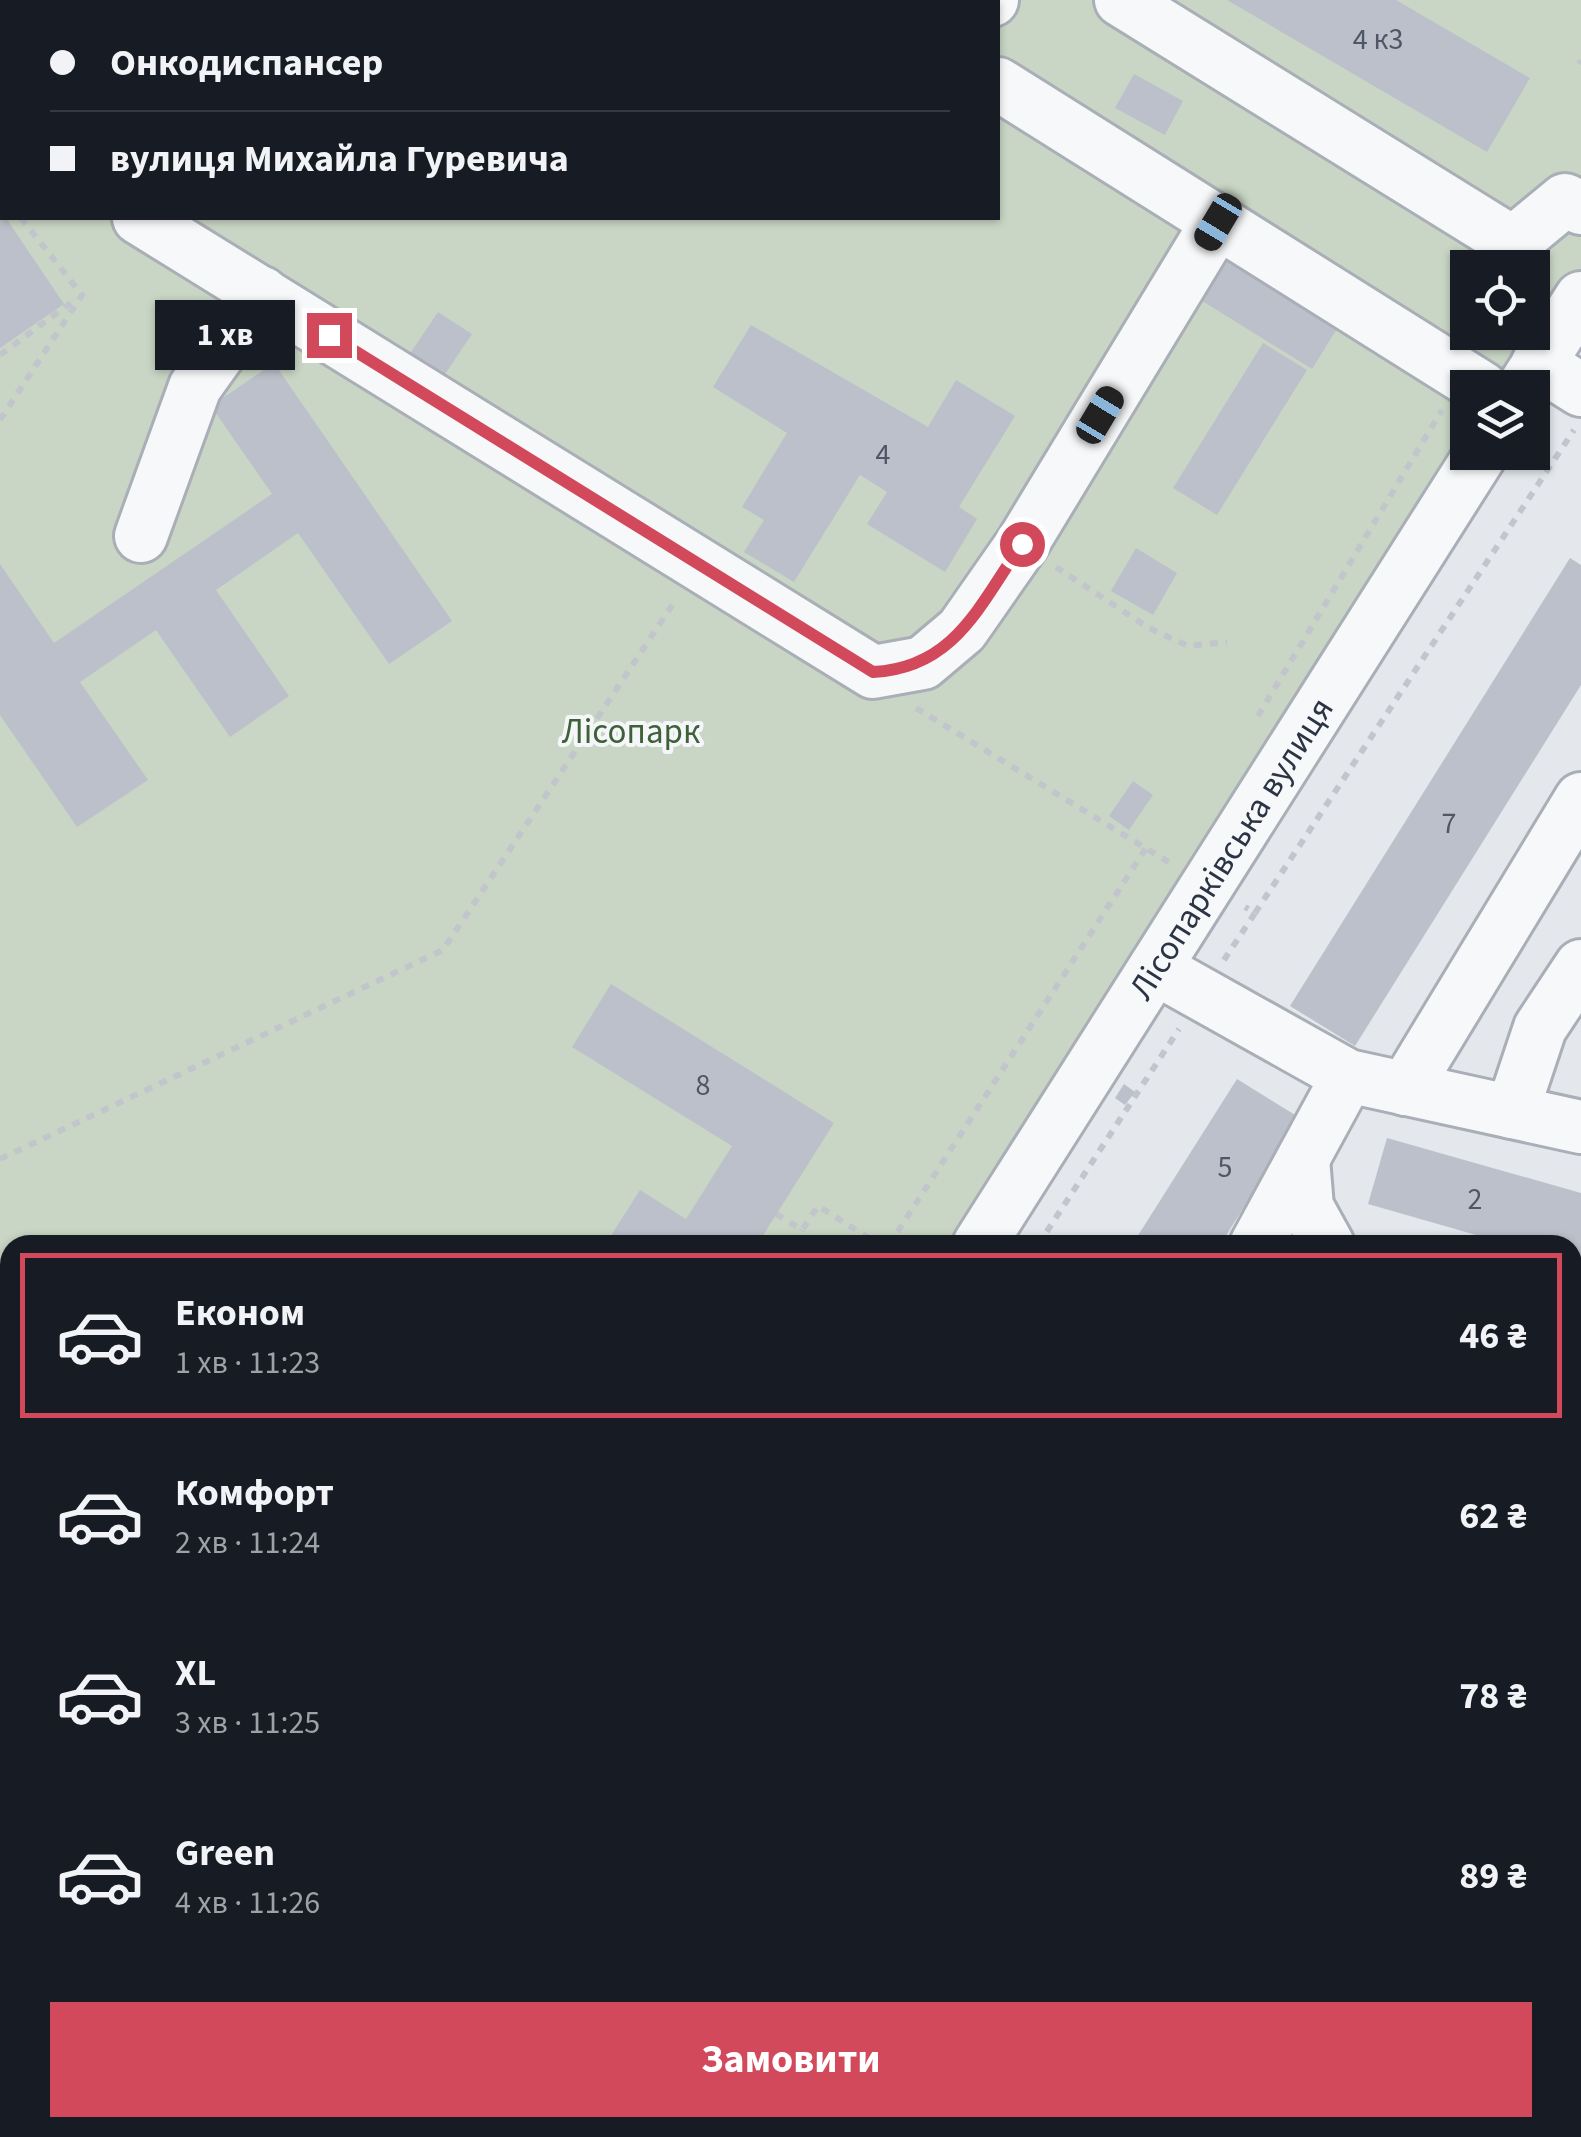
<!DOCTYPE html>
<html lang="uk">
<head>
<meta charset="utf-8">
<style>
  :root { --surface:#171b24; --page:#242831; --text:#f1f3f6; --muted:#9ea1a6; --line:#363941; --accent:#d1495b }
  body { margin:0; font-family:"Source Sans 3",sans-serif; background:var(--page); color:var(--text); height:100vh; display:flex; flex-direction:column; font-size:38px; white-space:nowrap }
  * { box-sizing:border-box; margin:0 }
  p { font-size:32px; color:var(--muted) }
  .icon { flex:none; width:55px; height:55px; fill:none; stroke:currentColor; stroke-width:2; stroke-linecap:round; stroke-linejoin:round }
  .map { position:relative; flex:1; overflow:hidden }
  .sheet { position:absolute; left:0px; top:1235px; width:1582px; height:902px; display:flex; flex-direction:column; background:var(--surface); border-radius:30px 30px 0 0; box-shadow:0 2px 8px #0004 }
  .sheet>* { flex:none }
  .hud { position:absolute; left:0px; top:0px; width:1000px; height:220px; box-shadow:0 2px 8px #0004; display:grid; align-content:center; height:220px; padding:0 50px; background:var(--surface) }
  .buttons { position:absolute; left:1450px; top:250px; display:grid; gap:20px }
  .buttons a { display:grid; place-items:center; width:100px; height:100px; border-radius:0px; background:var(--surface); box-shadow:0 2px 8px #0004; font-size:50px }
  .end { position:absolute; width:45px; height:45px; margin:-22px; border:12px solid #d1495b; background:#fff; box-shadow:0 0 0 5px #fff }
  .from { border-radius:50% }
  .bubble { position:absolute; height:70px; border-radius:0px; background:var(--surface); box-shadow:0 2px 8px #0004; font-size:32px; font-weight:700; line-height:70px; text-align:center }
  .car { position:absolute; width:30px; height:60px; margin:-30px -15px; border-radius:12px; box-shadow:0 0 8px 2px #0007; background:linear-gradient(#222 24%,#8ab4d8 0 40%,#222 0 76%,#8ab4d8 0 86%,#222 0) }
  .hud b { display:flex; align-items:center; gap:35px; height:95px; font-size:38px }
  .hud b+b { border-top:2px solid var(--line) }
  .hud i { width:25px; height:25px; background:var(--text) }
  ul { padding:18px 0 0; list-style:none }
  li { display:flex; align-items:center; gap:30px; height:165px; margin:0 20px 15px; padding:0 30px; border:5px solid transparent; border-radius:0px }
  li div { flex:1 }
  li b { display:block; font-size:38px }
  li em { font-style:normal; font-weight:700 }
  li.selected { border-color:var(--accent) }
  li>.icon { width:90px; height:90px; stroke-width:1.5 }
  .primary-button { display:flex; gap:20px; margin-top:auto; padding:20px 50px }
  .primary-button a { flex:1; height:115px; border-radius:0px; background:var(--accent); color:#fff; font-size:40px; font-weight:700; line-height:115px; text-align:center }
  .map>svg:first-child { display:block }
  .green { fill:#c9d6c5; fill-rule:evenodd }
  .building { fill:#bbc0ca }
  .lines { fill:none; stroke-linecap:round; stroke-linejoin:round }
  .minor-casing { stroke:#a9aeb7; stroke-width:58 }
  .path { stroke:#c2c5cb; stroke-width:6; stroke-dasharray:8 8; stroke-linecap:butt }
  .minor { stroke:#f7f8fa; stroke-width:52 }
  .route { stroke:#d1495b; stroke-width:12 }
  .labels { text-anchor:middle; stroke-width:8; stroke-linejoin:round; paint-order:stroke }
  .number-label { font-size:30px; fill:#4f5766 }
  .park-label { font-size:35px; fill:#3f6138; stroke:#f4f6f9 }
  .street-label { font-size:35px; fill:#2b3445; stroke:#f4f6f9 }
</style>
</head>
<body>
<div class="map">
<svg width="1581" height="2137" viewBox="0 0 1581 2137">
  <rect width="100%" height="100%" fill="#e4e7ec"/>
  <path class="green" d="M0,0H1581V270L1506,387L1468,388L1467,449L966,1245H10V2128H401L395,2137H0ZM2,2H998V218H2ZM1468,268H1532V332H1468Z"/>
  <path class="building" d="M1227,0H1396L1530,78L1487,152Z
    M1134,74L1183,101L1165,135L1115,108Z
    M0,218H6L64,304L0,348Z
    M1223,244L1343,319L1312,369L1191,294Z
    M438,312L472,334L441,380L407,358Z
    M751,325L928,427L956,380L1015,416L959,507L977,519L945,572L867,524L887,492L860,475L794,582L744,552L764,520L742,507L787,433L713,387Z
    M1263,343L1307,370L1217,515L1173,488Z
    M274,363L452,621L389,664L298,533L216,590L289,696L230,737L156,630L80,682L148,780L77,827L0,715V564L54,643L272,494L211,406Z
    M1136,548L1177,573L1153,615L1111,591Z
    M1570,558L1581,565V685L1355,1046L1290,1006Z
    M1133,781L1153,795L1129,830L1109,816Z
    M611,984L834,1123L757,1245H605L640,1190L686,1219L732,1146L572,1047Z
    M1237,1079L1300,1118L1220,1245H1132Z
    M1124,1084L1135,1092L1125,1105L1115,1098Z
    M1387,1138L1581,1193V1265L1572,1263V1245H1511L1368,1204Z
    M1577,1481L1581,1484V1614L1572,1625V1488Z
    M1572,1996L1581,2002V2077L1572,2071Z
    M819,2128H906L901,2137H835Z
    M1382,2128H1422L1416,2137H1389L1380,2131Z
    M1439,2128H1461L1476,2137H1433Z"/>
  <g class="lines">
    <defs>
      <g id="minor">
        <path d="M862,0L866,2"/>
        <path d="M1121,0L1513,243L1565,200L1581,208"/>
        <path d="M986,2L992,0"/>
        <path d="M998,84L1482,388"/>
        <path d="M0,132L2,133"/>
        <path d="M139,218L873,672L923,663L962,630L1022,544L1218,221"/>
        <path d="M1538,363L1581,390"/>
        <path d="M1523,388L1581,298"/>
        <path d="M141,536L195,387L262,293"/>
        <path d="M1155,968L1348,1076L1581,1127"/>
        <path d="M1405,1089L1581,799"/>
        <path d="M1512,1112L1540,1028L1581,966"/>
        <path d="M1303,1159L1307,1207L1328,1245"/>
        <path id="s1" d="M979,1245L1482,452"/>
        <path d="M1256,1245L1348,1076"/>
        <path d="M1572,1803L1581,1809"/>
        <path d="M1078,2128L1092,2137"/>
        <path d="M413,2137L419,2128"/>
        <path d="M710,2137L716,2128"/>
        <path d="M1292,2137L1298,2128"/>
      </g>
    </defs>
    <use href="#minor" class="minor-casing"/>
    <path class="path" d="M19,0V2
      M1579,64L1581,60
      M0,191L2,194
      M0,355L76,299
      M0,420L82,295L21,218
      M1056,567L1149,628L1188,646L1227,642
      M916,708L1170,863
      M1258,716L1442,410
      M1255,913L1574,430
      M1224,960L1255,913L1245,907
      M0,1159L443,950L675,601
      M776,1214L802,1230L818,1206L880,1245
      M794,1245L802,1230
      M889,1245L1146,848
      M1038,1245L1179,1029
      M1572,1453L1581,1451
      M1572,1635L1581,1623
      M334,2137L340,2128"/>
    <use href="#minor" class="minor"/>
  </g>
  <g class="lines">
    <path class="route" d="M329,335L873,672C955,668 980,604 1022,544"/>
  </g>
  <g class="labels">
    <g class="number-label">
      <text x="1378" y="49">4 к3</text>
      <text x="883" y="464">4</text>
      <text x="1449" y="833">7</text>
      <text x="703" y="1095">8</text>
      <text x="1225" y="1177">5</text>
      <text x="1475" y="1209">2</text>
    </g>
    <g class="park-label">
      <text x="631" y="743">Лісопарк</text>
    </g>
    <g class="street-label">
      <text dy="12" stroke="none"><textPath href="#s1" startOffset="470">Лісопарківська вулиця</textPath></text>
    </g>
  </g>
</svg>
<div class="buttons">
<a><svg class="icon" aria-label="locate" viewBox="0 0 24 24"><circle cx="12" cy="12" r="6"/><path d="M12 2v4M12 18v4M2 12h4M18 12h4"/></svg></a>
<a><svg class="icon" aria-label="layers" viewBox="0 0 24 24"><path d="M12 4l9 5-9 5-9-5zM3 14l9 5 9-5"/></svg></a>
</div>
<i class="end from" style="left:1022px;top:544px"></i>
<i class="end" style="left:329px;top:335px"></i>
<div class="bubble" style="left:155px;top:300px;width:140px">1 хв</div>
<i class="car" style="left:1218px;top:222px;rotate:211deg"></i>
<i class="car" style="left:1100px;top:415px;rotate:31deg"></i>
<div class="hud">
<b><i class="from"></i>Онкодиспансер</b>
<b><i></i>вулиця Михайла Гуревича</b>
</div>
<section class="sheet">
<ul>
<li class="selected"><svg class="icon" aria-label="car" viewBox="0 0 24 24"><path d="M5 17H2v-5l4-1 3-4h7l3 4 3 1v5h-3M9 17h6M6 11h13"/><circle cx="7" cy="17" r="2"/><circle cx="17" cy="17" r="2"/></svg><div><b>Економ</b><p>1 хв · 11:23</p></div><em>46 ₴</em></li>
<li><svg class="icon" aria-label="car" viewBox="0 0 24 24"><path d="M5 17H2v-5l4-1 3-4h7l3 4 3 1v5h-3M9 17h6M6 11h13"/><circle cx="7" cy="17" r="2"/><circle cx="17" cy="17" r="2"/></svg><div><b>Комфорт</b><p>2 хв · 11:24</p></div><em>62 ₴</em></li>
<li><svg class="icon" aria-label="car" viewBox="0 0 24 24"><path d="M5 17H2v-5l4-1 3-4h7l3 4 3 1v5h-3M9 17h6M6 11h13"/><circle cx="7" cy="17" r="2"/><circle cx="17" cy="17" r="2"/></svg><div><b>XL</b><p>3 хв · 11:25</p></div><em>78 ₴</em></li>
<li><svg class="icon" aria-label="car" viewBox="0 0 24 24"><path d="M5 17H2v-5l4-1 3-4h7l3 4 3 1v5h-3M9 17h6M6 11h13"/><circle cx="7" cy="17" r="2"/><circle cx="17" cy="17" r="2"/></svg><div><b>Green</b><p>4 хв · 11:26</p></div><em>89 ₴</em></li>
</ul>
<div class="primary-button"><a>Замовити</a></div>
</section>
</div>
</body>
</html>
